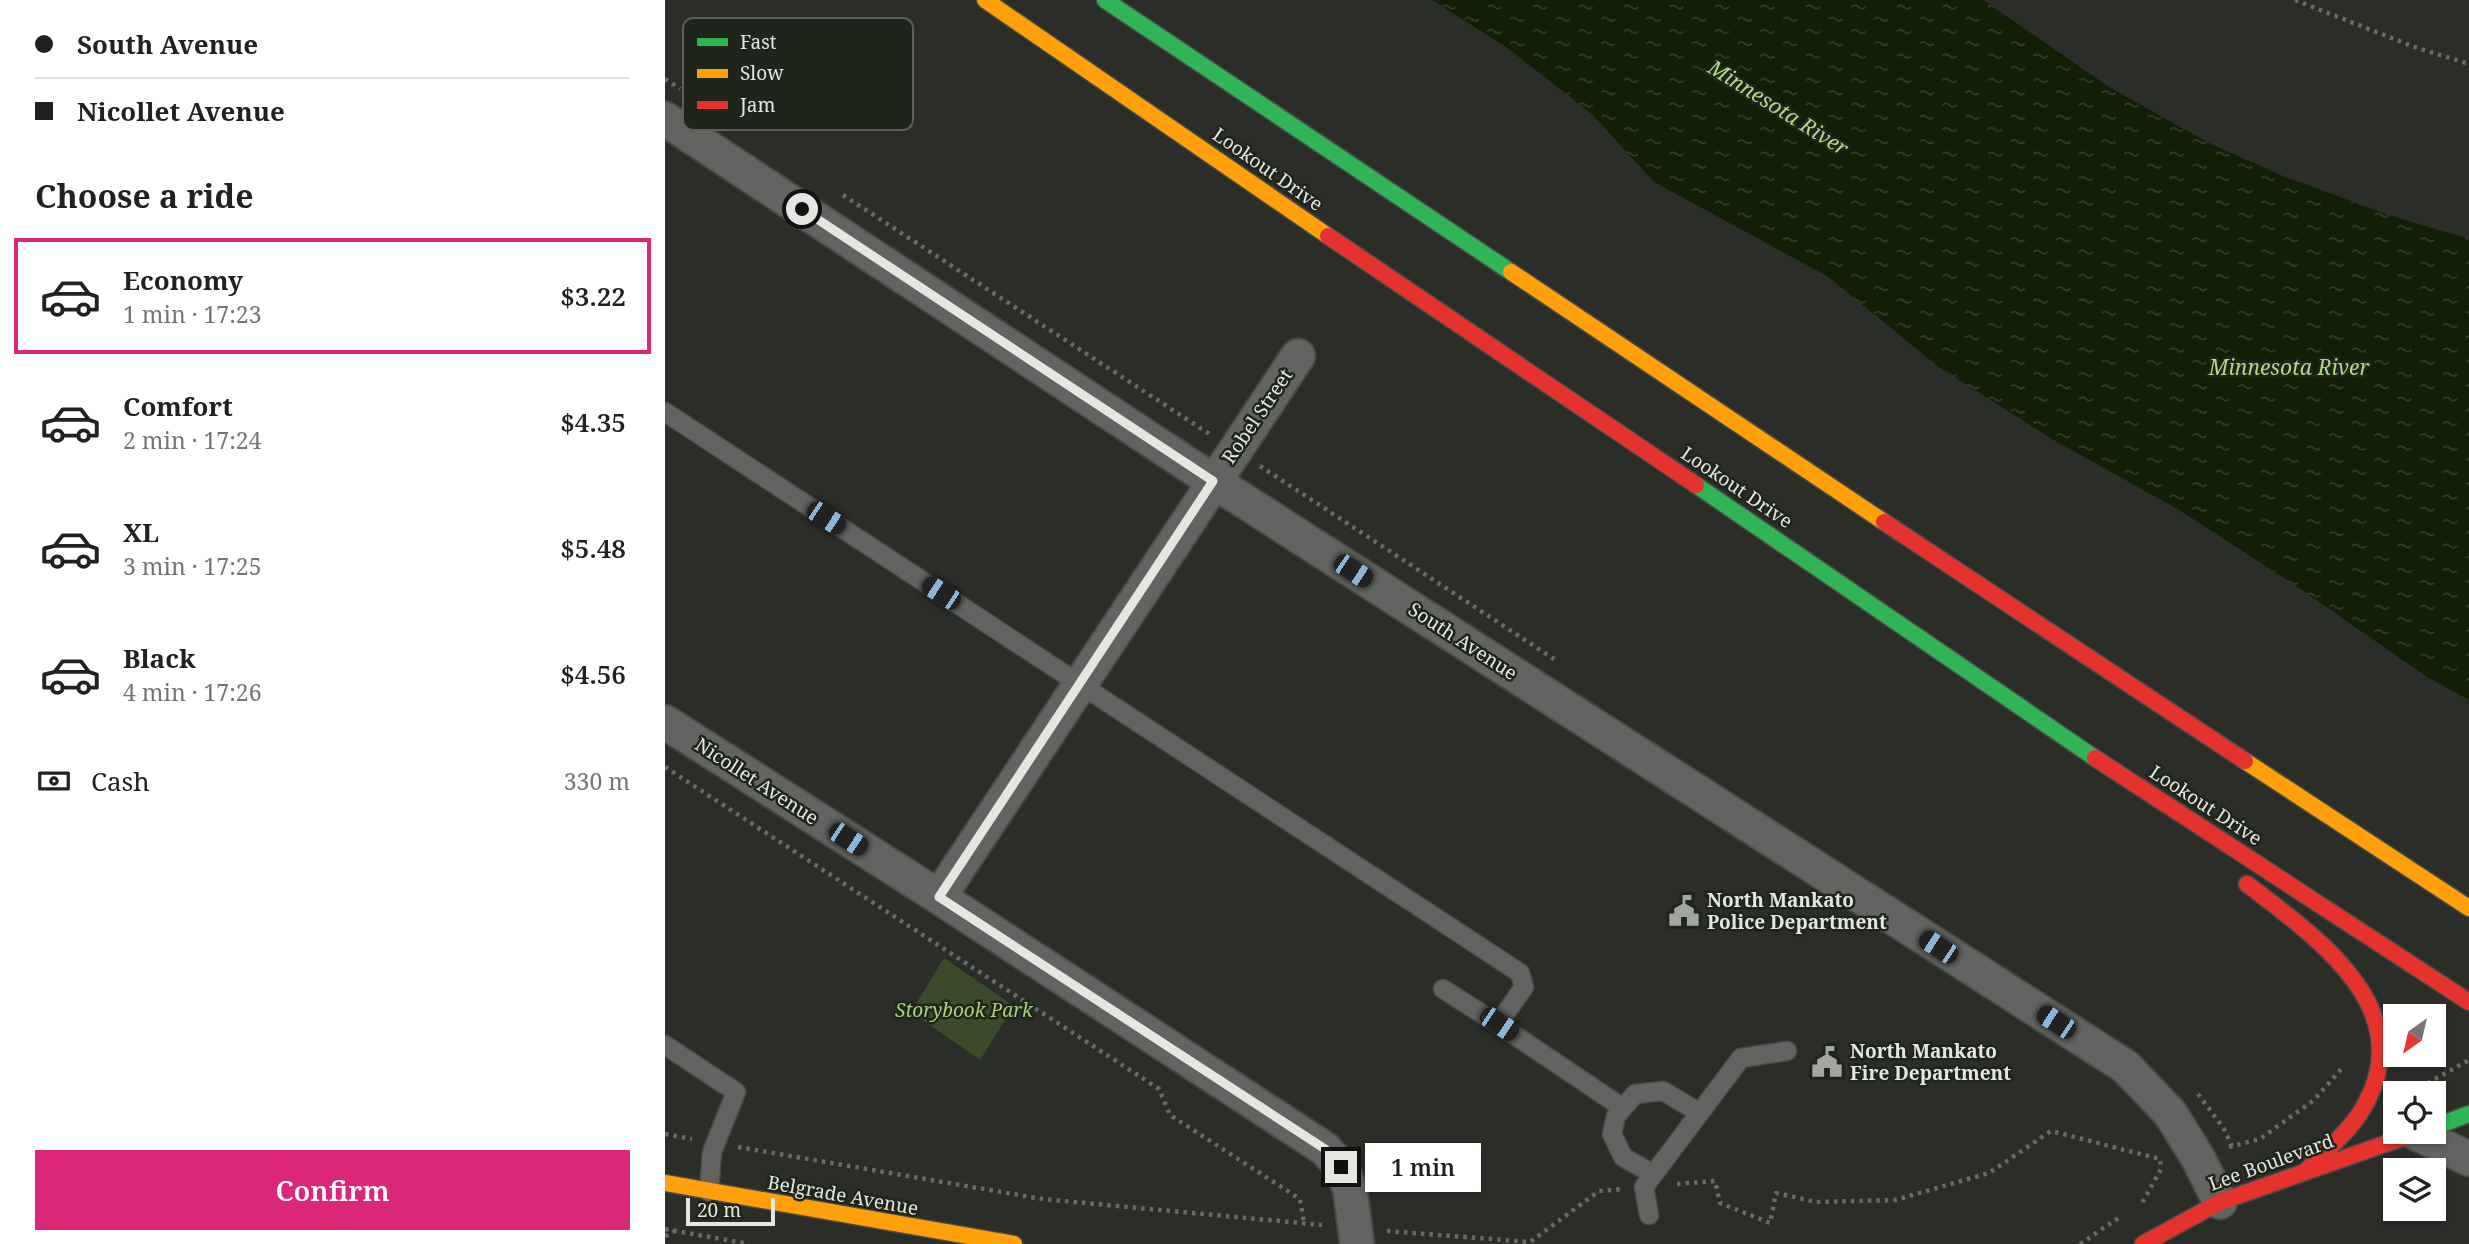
<!DOCTYPE html>
<html lang="en">
<head>
<meta charset="utf-8">
<style>
  :root { --surface:#fff; --page:#f2f2f2; --text:#202124; --muted:#757577; --line:#e0e0e0; --accent:#db2777 }
  body { margin:0; font-family:"Noto Serif",serif; background:var(--page); color:var(--text); height:100vh; display:flex; flex-direction:column; font-size:26px; white-space:nowrap }
  * { box-sizing:border-box; margin:0 }
  p { font-size:23px; color:var(--muted) }
  .icon { flex:none; width:38px; height:38px; fill:none; stroke:currentColor; stroke-width:2; stroke-linecap:round; stroke-linejoin:round }
  .map { position:relative; flex:1; overflow:hidden }
  .details { display:flex; flex-direction:column; background:var(--surface); width:665px }
  .details>* { flex:none }
  .banner { display:grid; align-content:center; height:154px; padding:0 35px; background:var(--surface) }
  .needle { width:46px; rotate:214deg }
  .buttons { position:absolute; left:1718px; top:1004px; display:grid; gap:14px }
  .buttons a { display:grid; place-items:center; width:63px; height:63px; border-radius:0px; background:var(--surface); box-shadow:0 2px 5px #0004; font-size:35px }
  .scale { position:absolute; left:21px; bottom:18px; width:89px; box-sizing:border-box; padding-left:7px; border:4px solid #e4e7e1; border-top:0; font-size:19px; line-height:24px; white-space:nowrap; color:#e4e7e1; -webkit-text-stroke:5px #20251c; paint-order:stroke }
  .end { position:absolute; width:32px; height:32px; margin:-16px; border:9px solid #e4e7e1; background:#111; box-shadow:0 0 0 4px #111 }
  .from { border-radius:50% }
  .bubble { position:absolute; height:49px; border-radius:0px; background:var(--surface); box-shadow:0 2px 5px #0004; font-size:23px; font-weight:600; line-height:49px; text-align:center }
  .car { position:absolute; width:21px; height:42px; margin:-21px -10px; border-radius:9px; box-shadow:0 0 5px 2px #0007; background:linear-gradient(#222 24%,#8ab4d8 0 40%,#222 0 76%,#8ab4d8 0 86%,#222 0) }
  .banner b { display:flex; align-items:center; gap:24px; height:66px; font-size:26px }
  .banner b+b { border-top:2px solid var(--line) }
  .banner i { width:18px; height:18px; background:var(--text) }
  ul { padding:0; list-style:none }
  li { display:flex; align-items:center; gap:21px; height:116px; margin:0 14px 10px; padding:0 21px; border:4px solid transparent; border-radius:0px }
  li div { flex:1 }
  li b { display:block; font-size:26px }
  li em { font-style:normal; font-weight:600 }
  li.current { border-color:var(--accent) }
  li>.icon { width:63px; height:63px; stroke-width:1.5 }
  h2 { padding:0 35px; font-size:32px; line-height:84px }
  .pay { display:flex; align-items:center; gap:18px; height:77px; padding:0 35px; font-size:26px }
  .pay p { margin-inline-start:auto }
  .cta { display:flex; gap:14px; margin-top:auto; padding:14px 35px }
  .cta a { flex:1; height:80px; border-radius:0px; background:var(--accent); color:#fff; font-size:28px; font-weight:600; line-height:80px; text-align:center }
  main { display:flex; flex:1; min-height:0 }
  .map>svg:first-child { display:block }
  .park { fill:#3a4a2b }
  .water { fill:url(#water-ripples) }
  .lines { fill:none; stroke-linecap:round; stroke-linejoin:round }
  .lane-casing { stroke:#494b47; stroke-width:21 }
  .street-casing { stroke:#494b47; stroke-width:37 }
  .fast-casing { stroke:#494b47; stroke-width:19 }
  .slow-casing { stroke:#494b47; stroke-width:19 }
  .jam-casing { stroke:#494b47; stroke-width:19 }
  .path { stroke:#686a66; stroke-width:4.5; stroke-dasharray:3.5 5; stroke-linecap:butt }
  .lane { stroke:#626461; stroke-width:18 }
  .street { stroke:#626461; stroke-width:33 }
  .fast { stroke:#30b455; stroke-width:16 }
  .slow { stroke:#ff9f0a; stroke-width:16 }
  .jam { stroke:#e5322d; stroke-width:16 }
  .route { stroke:#e4e7e1; stroke-width:9 }
  .labels { text-anchor:middle; stroke-width:5; stroke-linejoin:round; paint-order:stroke }
  .street-label { font-size:19px; fill:#e4e7e1; stroke:#20251c }
  .poi-label { font-size:19px; font-weight:bold; fill:#e4e7e1; stroke:#20251c; text-anchor:start }
  .park-label { font-size:19px; font-style:italic; fill:#a4d17a; stroke:#20251c }
  .water-label { font-size:21px; font-style:italic; fill:#addb83; stroke:#20251c }
  .key { fill:#20251c; stroke:#5b5f57; stroke-width:2 }
  .key-label { font-size:19px; fill:#e4e7e1 }
</style>
</head>
<body>
<main>
<section class="details">
<div class="banner">
<b><i class="from"></i>South Avenue</b>
<b><i></i>Nicollet Avenue</b>
</div>
<h2>Choose a ride</h2>
<ul>
<li class="current"><svg class="icon" aria-label="car" viewBox="0 0 24 24"><path d="M5 17H2v-5l4-1 3-4h7l3 4 3 1v5h-3M9 17h6M6 11h13"/><circle cx="7" cy="17" r="2"/><circle cx="17" cy="17" r="2"/></svg><div><b>Economy</b><p>1 min · 17:23</p></div><em>$3.22</em></li>
<li><svg class="icon" aria-label="car" viewBox="0 0 24 24"><path d="M5 17H2v-5l4-1 3-4h7l3 4 3 1v5h-3M9 17h6M6 11h13"/><circle cx="7" cy="17" r="2"/><circle cx="17" cy="17" r="2"/></svg><div><b>Comfort</b><p>2 min · 17:24</p></div><em>$4.35</em></li>
<li><svg class="icon" aria-label="car" viewBox="0 0 24 24"><path d="M5 17H2v-5l4-1 3-4h7l3 4 3 1v5h-3M9 17h6M6 11h13"/><circle cx="7" cy="17" r="2"/><circle cx="17" cy="17" r="2"/></svg><div><b>XL</b><p>3 min · 17:25</p></div><em>$5.48</em></li>
<li><svg class="icon" aria-label="car" viewBox="0 0 24 24"><path d="M5 17H2v-5l4-1 3-4h7l3 4 3 1v5h-3M9 17h6M6 11h13"/><circle cx="7" cy="17" r="2"/><circle cx="17" cy="17" r="2"/></svg><div><b>Black</b><p>4 min · 17:26</p></div><em>$4.56</em></li>
</ul>
<div class="pay"><svg class="icon" aria-label="cash" viewBox="0 0 24 24"><path d="M3 7h18v10H3z"/><circle cx="12" cy="12" r="2"/></svg>Cash<p>330 m</p></div>
<div class="cta"><a>Confirm</a></div>
</section>
<div class="map">
<svg width="1804" height="1244" viewBox="0 0 1804 1244">
  <defs>
    <pattern id="water-ripples" width="26" height="14" patternUnits="userSpaceOnUse" patternTransform="scale(1.75)"><rect width="26" height="14" fill="#111f04"/><path d="M2 4q2-2 4 0t4 0M15 11q2-2 4 0t4 0" fill="none" stroke="#344028"/></pattern>
  </defs>
  <rect width="100%" height="100%" fill="#2a2d28"/>
  <path class="park" d="M279,958L349,1006L315,1060L246,1012Z"/>
  <path class="water" d="M767,0H1318L1444,87L1544,143L1620,177L1727,216L1804,239V700L1762,677L1637,590L1516,511L1387,439L1275,368L1162,276L989,182L927,114L841,47Z"/>
  <g class="lines">
    <defs>
      <path id="lane" d="M0,412L855,973L859,987L833,1024
        M778,989L833,1024L958,1108
        M0,1045L71,1092L47,1152L44,1192
        M988,1174L958,1157L947,1134L951,1116L970,1094L998,1091L1035,1113
        M984,1215L979,1187L1076,1058L1122,1051"/>
      <path id="street" d="M0,119L548,481L1461,1067L1505,1113L1533,1158L1555,1202
        M0,722L274,897L660,1149L676,1167L685,1189L692,1244
        M274,897L633,356
        M1751,1133L1804,1159"/>
      <path id="fast" d="M440,0L846,272
        M1031,485L1430,758
        M1769,1127L1804,1114"/>
      <path id="slow" d="M320,0L663,236
        M846,272L1219,522
        M1580,761L1804,908
        M0,1183L349,1244"/>
      <path id="jam" d="M663,236L1031,485
        M1219,522L1580,761
        M1430,758L1804,1002
        M1582,884C1648,935 1752,1005 1702,1101C1689,1128 1662,1149 1642,1170
        M1478,1244L1555,1202L1754,1132"/>
    </defs>
    <use href="#lane" class="lane-casing"/>
    <use href="#street" class="street-casing"/>
    <use href="#fast" class="fast-casing"/>
    <use href="#slow" class="slow-casing"/>
    <use href="#jam" class="jam-casing"/>
    <path class="path" d="M1630,0L1752,48L1804,64
      M0,79L15,89
      M178,195L546,435
      M595,466L892,661
      M0,767L494,1089L505,1115L635,1199L639,1223
      M1740,1091L1745,1093L1804,1060
      M1533,1094L1559,1129L1567,1146
      M0,1134L27,1139
      M73,1147L377,1199L657,1225
      M1564,1147L1595,1139L1649,1100L1678,1067
      M1012,1184L1050,1181L1055,1203L1105,1223L1111,1193L1151,1202L1230,1200L1324,1173L1386,1131L1495,1159L1496,1169L1477,1203L1474,1205
      M0,1229L84,1244
      M722,1231L865,1242L934,1191L958,1189
      M0,1236L10,1231
      M1415,1244L1455,1217"/>
    <use href="#lane" class="lane"/>
    <use href="#street" class="street"/>
    <use href="#fast" class="fast"/>
    <use href="#slow" class="slow"/>
    <use href="#jam" class="jam"/>
  </g>
  <g class="lines">
    <path class="route" d="M137,209L548,481L274,897L660,1149L676,1167"/>
  </g>
  <defs>
    <symbol id="civic-bare" viewBox="-9 -9 18 18"><path d="M-.6-6.5H3V-4.5H.6V-3L4-1V1h2V6H-6V1h2V-1L-.6-3ZM-1.2 2.5V6h2.4V2.5Z" fill="#a3a6a0" stroke="#20251c" stroke-width="2.5" paint-order="stroke"/></symbol>
  </defs>
  <g fill-rule="evenodd">
    <use href="#civic-bare" x="997" y="889" width="44" height="44"/>
    <use href="#civic-bare" x="1140" y="1040" width="44" height="44"/>
  </g>
  <g class="labels">
    <g class="street-label">
      <text transform="translate(603 169) rotate(35)" y="7">Lookout Drive</text>
      <text transform="translate(592 416) rotate(-56)" y="7">Robel Street</text>
      <text transform="translate(1072 487) rotate(34)" y="7">Lookout Drive</text>
      <text transform="translate(798 641) rotate(33)" y="7">South Avenue</text>
      <text transform="translate(92 781) rotate(33)" y="7">Nicollet Avenue</text>
      <text transform="translate(1541 805) rotate(33)" y="7">Lookout Drive</text>
      <text transform="translate(1606 1162) rotate(-20)" y="7">Lee Boulevard</text>
      <text transform="translate(178 1195) rotate(10)" y="7">Belgrade Avenue</text>
    </g>
    <g class="poi-label">
      <text x="1042" y="907">North Mankato<tspan x="1042" dy="22">Police Department</tspan></text>
      <text x="1185" y="1058">North Mankato<tspan x="1185" dy="22">Fire Department</tspan></text>
    </g>
    <g class="park-label">
      <text x="299" y="1017">Storybook Park</text>
    </g>
    <g class="water-label">
      <text transform="translate(1113 108) rotate(32)" y="7">Minnesota River</text>
      <text x="1624" y="375">Minnesota River</text>
    </g>
  </g>
  <rect x="18" y="18" width="230" height="112" rx="10" class="key"/>
  <rect x="32" y="38" width="31" height="8" fill="#30b455"/>
  <rect x="32" y="69" width="31" height="9" fill="#ff9f0a"/>
  <rect x="32" y="101" width="31" height="8" fill="#e5322d"/>
  <g class="key-label">
    <text x="75" y="49">Fast</text>
    <text x="75" y="80">Slow</text>
    <text x="75" y="112">Jam</text>
  </g>
</svg>
<div class="buttons">
<a><svg class="needle" viewBox="-14 -14 28 28"><path d="M0-13l5 13h-10z" fill="#e53935"/><path d="M0 13l5-13h-10z" fill="#757577"/></svg></a>
<a><svg class="icon" aria-label="locate" viewBox="0 0 24 24"><circle cx="12" cy="12" r="6"/><path d="M12 2v4M12 18v4M2 12h4M18 12h4"/></svg></a>
<a><svg class="icon" aria-label="layers" viewBox="0 0 24 24"><path d="M12 4l9 5-9 5-9-5zM3 14l9 5 9-5"/></svg></a>
</div>
<div class="scale">20 m</div>
<i class="end from" style="left:137px;top:209px"></i>
<i class="end" style="left:676px;top:1167px"></i>
<div class="bubble" style="left:700px;top:1143px;width:116px">1 min</div>
<i class="car" style="left:161px;top:518px;rotate:123deg"></i>
<i class="car" style="left:688px;top:571px;rotate:123deg"></i>
<i class="car" style="left:276px;top:593px;rotate:303deg"></i>
<i class="car" style="left:183px;top:839px;rotate:123deg"></i>
<i class="car" style="left:1273px;top:947px;rotate:303deg"></i>
<i class="car" style="left:1391px;top:1022px;rotate:303deg"></i>
<i class="car" style="left:834px;top:1024px;rotate:124deg"></i>
</div>
</main>
</body>
</html>
